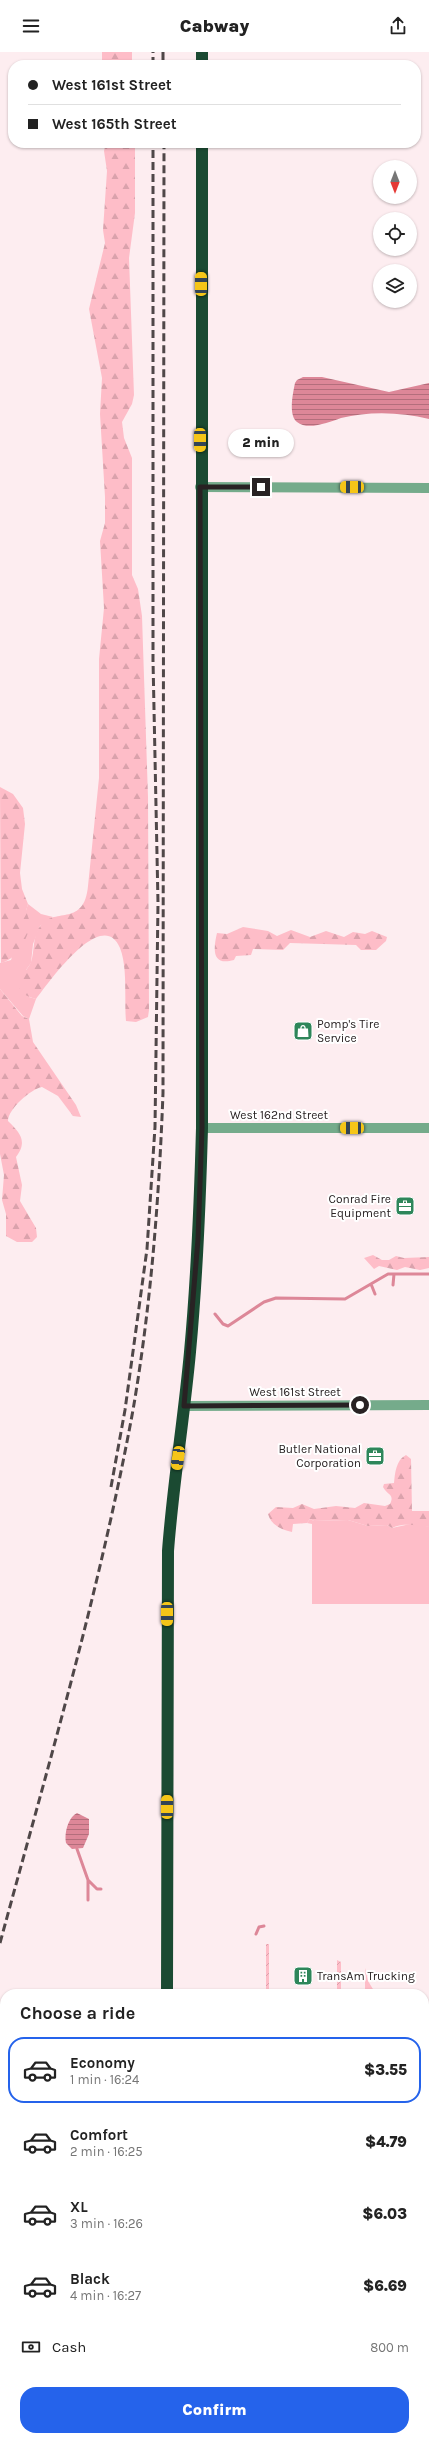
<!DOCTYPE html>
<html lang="en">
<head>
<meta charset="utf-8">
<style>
  :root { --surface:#fff; --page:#f6f6f6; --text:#222; --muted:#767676; --line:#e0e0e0; --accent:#2563eb }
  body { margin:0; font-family:Karla,sans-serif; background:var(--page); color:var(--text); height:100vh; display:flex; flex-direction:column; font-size:15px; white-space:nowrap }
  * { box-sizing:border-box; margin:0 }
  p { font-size:13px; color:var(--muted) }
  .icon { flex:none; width:22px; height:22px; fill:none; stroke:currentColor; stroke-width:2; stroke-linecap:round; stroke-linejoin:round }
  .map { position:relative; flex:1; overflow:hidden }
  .sheet { position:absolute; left:0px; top:1937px; width:429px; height:452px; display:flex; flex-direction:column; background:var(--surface); border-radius:16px 16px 0 0; box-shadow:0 1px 3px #0004 }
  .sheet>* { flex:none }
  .top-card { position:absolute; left:8px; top:8px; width:413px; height:88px; border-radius:16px; box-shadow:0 1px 3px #0004; display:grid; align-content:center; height:88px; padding:0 20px; background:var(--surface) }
  .needle { width:26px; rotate:180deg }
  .fabs { position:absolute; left:373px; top:108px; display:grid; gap:8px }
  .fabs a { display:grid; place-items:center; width:44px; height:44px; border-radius:50%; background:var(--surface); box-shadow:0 1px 3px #0004; font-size:20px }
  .end { position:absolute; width:18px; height:18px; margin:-9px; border:5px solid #282223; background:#fff; box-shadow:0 0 0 2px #fff }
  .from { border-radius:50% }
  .bubble { position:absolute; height:28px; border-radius:14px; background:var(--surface); box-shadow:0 1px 3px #0004; font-size:13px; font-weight:800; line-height:28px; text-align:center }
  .car { position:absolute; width:12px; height:24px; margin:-12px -6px; border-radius:5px; box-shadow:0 0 3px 1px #0007; background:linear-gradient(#f5c518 24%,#345 0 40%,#f5c518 0 76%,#345 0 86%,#f5c518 0) }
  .top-card b { display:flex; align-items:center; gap:14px; height:38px; font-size:15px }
  .top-card b+b { border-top:1px solid var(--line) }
  .top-card i { width:10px; height:10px; background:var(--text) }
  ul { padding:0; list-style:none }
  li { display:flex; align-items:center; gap:12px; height:66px; margin:0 8px 6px; padding:0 12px; border:2px solid transparent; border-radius:16px }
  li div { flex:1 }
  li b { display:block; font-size:15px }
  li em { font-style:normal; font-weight:800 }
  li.selected { border-color:var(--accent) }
  li>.icon { width:36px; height:36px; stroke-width:1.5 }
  h2 { padding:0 20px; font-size:18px; line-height:48px }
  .pay { display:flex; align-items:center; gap:10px; height:44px; padding:0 20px; font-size:15px }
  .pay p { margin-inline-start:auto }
  .button { display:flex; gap:8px; margin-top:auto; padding:8px 20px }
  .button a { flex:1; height:46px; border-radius:16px; background:var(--accent); color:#fff; font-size:16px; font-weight:800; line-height:46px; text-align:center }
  header { display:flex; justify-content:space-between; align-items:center; height:52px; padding:0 20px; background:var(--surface); font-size:18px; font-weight:800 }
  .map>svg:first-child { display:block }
  .industrial { fill:url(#industrial-grid) }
  .grass { fill:#febdc8 }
  .forest { fill:url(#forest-firs) }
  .cemetery { fill:url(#cemetery-stones) }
  .garden { fill:url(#garden-furrows) }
  .water { fill:url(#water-rules) }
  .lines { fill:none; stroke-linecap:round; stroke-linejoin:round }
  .stream { stroke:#dd8798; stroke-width:3 }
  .street { stroke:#75ab8b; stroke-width:10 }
  .secondary { stroke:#2a875a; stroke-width:10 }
  .highway { stroke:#1b4a32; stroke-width:12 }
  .rail { stroke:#4f4748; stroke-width:3; stroke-dasharray:8 4; stroke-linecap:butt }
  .route { stroke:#282223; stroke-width:5 }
  .labels { text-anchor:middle; stroke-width:4; stroke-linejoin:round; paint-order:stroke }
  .poi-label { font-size:12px; fill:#282223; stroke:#fff; text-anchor:start }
  .street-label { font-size:12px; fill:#282223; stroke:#fff }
</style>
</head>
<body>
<header><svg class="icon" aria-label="menu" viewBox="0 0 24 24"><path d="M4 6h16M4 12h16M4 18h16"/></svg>Cabway<svg class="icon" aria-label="share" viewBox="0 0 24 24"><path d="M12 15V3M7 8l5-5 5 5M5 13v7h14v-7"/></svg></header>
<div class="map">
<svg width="429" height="2389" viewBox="0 0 429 2389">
  <defs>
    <pattern id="industrial-grid" width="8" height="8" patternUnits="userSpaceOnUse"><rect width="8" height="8" fill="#f6dee2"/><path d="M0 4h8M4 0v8" fill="none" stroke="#d3bec2"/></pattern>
    <pattern id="forest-firs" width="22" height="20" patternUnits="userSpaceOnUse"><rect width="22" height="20" fill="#febdc8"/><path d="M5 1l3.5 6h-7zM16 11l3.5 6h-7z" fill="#daa2ac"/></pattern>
    <pattern id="cemetery-stones" width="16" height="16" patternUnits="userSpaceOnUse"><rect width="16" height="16" fill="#febdc8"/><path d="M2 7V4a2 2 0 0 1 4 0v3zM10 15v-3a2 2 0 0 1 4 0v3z" fill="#daa2ac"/></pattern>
    <pattern id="garden-furrows" width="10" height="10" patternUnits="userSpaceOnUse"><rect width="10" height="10" fill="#febdc8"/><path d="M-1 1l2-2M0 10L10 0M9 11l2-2" fill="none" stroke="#daa2ac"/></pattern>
    <pattern id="water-rules" width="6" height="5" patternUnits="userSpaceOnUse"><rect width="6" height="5" fill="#dd8798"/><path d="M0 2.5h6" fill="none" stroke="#b36e7c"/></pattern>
  </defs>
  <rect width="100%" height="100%" fill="#fdedf0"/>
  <path class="industrial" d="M424,2052H429V2389H0V2333H5V2384H424Z"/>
  <path class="grass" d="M28,852L41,862L53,865L40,874L33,892L31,911L26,918L29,945L36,947L29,967L23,964L0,937V911L11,908Z
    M310,1467L314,1469L348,1468L368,1474L387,1473L392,1476L415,1471L429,1475V1552H312V1472L307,1471Z
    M365,1916L368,1929L376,1942H365Z"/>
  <path class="forest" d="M102,0H132V13H102Z
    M106,91H135V161L129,206L134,343L132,352L122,370L124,386L132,406V523L138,537L142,564L148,745L149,958L148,965L136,970L126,969C124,948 128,916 120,896C102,853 47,933 36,947C29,945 21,942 19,935C17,926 28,918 31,910C35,898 32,884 41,873C56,855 84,875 88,834L99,726V607L104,556L100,489L105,471V445L100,362L102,326L89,257L105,191L103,178L107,119L104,99Z
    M0,735L13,742L23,756L25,772L20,821L22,837L28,852L26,859L31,873C25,889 19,906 1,911Z
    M243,875L268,879L277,884L291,878L310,885L326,879L344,885L353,880L365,882L372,879L387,885L386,889L376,898H361L356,893L290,891L283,898L253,897L251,903L236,904L234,908C212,914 213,898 217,881L227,882Z
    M0,937L22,964L29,967L33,990L76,1053L81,1065L73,1064L58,1044L42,1035C31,1037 8,1057 8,1069C20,1081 28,1089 16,1105L22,1133L20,1149L36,1176L37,1185L32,1190H17L6,1184V1162L2,1148L4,1123L0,1102Z
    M373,1203L382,1208H389L396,1204L404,1206L429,1205V1216L420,1218L405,1215L397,1218L379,1214L374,1217L364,1206Z
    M406,1403L411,1407L412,1459H429V1475C418,1474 403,1470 392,1476L387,1473L368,1474L348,1468L314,1469L310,1467L307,1471L293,1472L292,1480C282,1478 271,1473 268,1462L276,1455L293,1456L302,1452L314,1457L336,1454L355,1456L364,1451L385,1454L390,1452C395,1442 387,1443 383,1435L384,1432L394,1431C395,1421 396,1408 406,1403Z"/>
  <path class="cemetery" d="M0,2150H5V2333H0Z"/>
  <path class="garden" d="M266,1892H269V1940L293,1942H266Z
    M337,1908L341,1910V1942H296L337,1941Z"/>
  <path class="water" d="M303,325H322L389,340L429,331V367C401,360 369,359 341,366C329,370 308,379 297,370C288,363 293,341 295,331L297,328Z
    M77,1761L89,1767V1782L83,1796L72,1797L66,1791C64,1782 68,1765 77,1761Z"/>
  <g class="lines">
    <path class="stream" d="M371,1232L375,1242
      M393,1233L394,1222
      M215,1262L223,1272L228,1274L264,1250L276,1246L345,1247L388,1222H429
      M77,1797L88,1828V1848
      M88,1828L97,1837H101
      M256,1882L259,1875L264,1874"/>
    <path class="street" d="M200,435L429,436
      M202,1076H429
      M184,1354L429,1353"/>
    <path class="secondary" d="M0,2032H5
      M424,2039H429
      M0,2049H5"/>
    <path class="highway" d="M202,13V0
      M167,1942L168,1499C173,1432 184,1366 190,1300C197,1225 200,1151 202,1076V91
      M168,2384V2389"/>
    <path class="rail" d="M163,0V13
      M153,13V0
      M111,1435L125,1358L147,1197L155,1075L158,851L153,608V91
      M0,1891C48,1714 100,1538 133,1358C151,1253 159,1147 163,1041L164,91"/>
  </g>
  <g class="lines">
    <path class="route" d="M261,435H200L202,1076L198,1187L184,1354L360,1353"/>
  </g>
  <defs>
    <symbol id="shop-square" viewBox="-11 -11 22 22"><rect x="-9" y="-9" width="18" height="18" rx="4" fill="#2e865a" stroke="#fff"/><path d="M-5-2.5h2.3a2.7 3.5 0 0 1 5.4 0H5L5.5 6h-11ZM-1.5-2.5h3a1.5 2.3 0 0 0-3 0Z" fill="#fff"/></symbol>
    <symbol id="office-square" viewBox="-11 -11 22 22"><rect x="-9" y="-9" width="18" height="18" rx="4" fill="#2e865a" stroke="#fff"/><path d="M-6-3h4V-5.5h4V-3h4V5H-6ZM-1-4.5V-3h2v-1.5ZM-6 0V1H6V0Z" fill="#fff"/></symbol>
    <symbol id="building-square" viewBox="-11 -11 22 22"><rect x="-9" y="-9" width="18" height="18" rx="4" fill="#2e865a" stroke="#fff"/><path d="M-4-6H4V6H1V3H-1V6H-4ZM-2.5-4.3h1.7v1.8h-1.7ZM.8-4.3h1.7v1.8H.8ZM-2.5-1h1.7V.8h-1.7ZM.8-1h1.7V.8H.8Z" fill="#fff"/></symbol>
  </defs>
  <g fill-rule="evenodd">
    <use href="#shop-square" x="292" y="968" width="22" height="22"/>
    <use href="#office-square" x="394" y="1143" width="22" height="22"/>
    <use href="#office-square" x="364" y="1393" width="22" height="22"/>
    <use href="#building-square" x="292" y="1913" width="22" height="22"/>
  </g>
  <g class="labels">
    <g class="poi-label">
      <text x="317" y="976">Pomp's Tire<tspan x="317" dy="14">Service</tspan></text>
      <text x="391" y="1151" text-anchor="end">Conrad Fire<tspan x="391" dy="14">Equipment</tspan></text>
      <text x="361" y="1401" text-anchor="end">Butler National<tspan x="361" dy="14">Corporation</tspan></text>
      <text x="317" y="1928">TransAm Trucking</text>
    </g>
    <g class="street-label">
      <text x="279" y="1067">West 162nd Street</text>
      <text x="295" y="1344">West 161st Street</text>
    </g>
  </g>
</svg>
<div class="fabs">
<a><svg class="needle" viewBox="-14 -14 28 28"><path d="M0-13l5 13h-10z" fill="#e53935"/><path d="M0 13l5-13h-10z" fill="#767676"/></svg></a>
<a><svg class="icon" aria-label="locate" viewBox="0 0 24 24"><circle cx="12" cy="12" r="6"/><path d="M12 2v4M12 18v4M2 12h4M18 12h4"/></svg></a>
<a><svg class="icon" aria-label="layers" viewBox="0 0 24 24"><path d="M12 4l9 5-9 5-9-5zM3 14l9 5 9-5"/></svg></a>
</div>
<i class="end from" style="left:360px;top:1353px"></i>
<i class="end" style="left:261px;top:435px"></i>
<div class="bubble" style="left:228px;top:377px;width:66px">2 min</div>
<i class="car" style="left:201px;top:232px;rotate:0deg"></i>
<i class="car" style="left:200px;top:388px;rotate:180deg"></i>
<i class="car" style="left:352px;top:435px;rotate:270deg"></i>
<i class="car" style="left:352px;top:1076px;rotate:270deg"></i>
<i class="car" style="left:178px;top:1406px;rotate:188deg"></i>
<i class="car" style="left:167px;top:1562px;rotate:180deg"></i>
<i class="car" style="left:167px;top:1755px;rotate:0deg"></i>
<div class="top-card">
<b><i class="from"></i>West 161st Street</b>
<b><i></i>West 165th Street</b>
</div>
<section class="sheet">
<h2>Choose a ride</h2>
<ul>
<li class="selected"><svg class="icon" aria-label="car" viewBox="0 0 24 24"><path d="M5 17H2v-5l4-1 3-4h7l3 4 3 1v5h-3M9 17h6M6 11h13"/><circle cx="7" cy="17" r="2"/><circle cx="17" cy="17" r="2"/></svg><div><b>Economy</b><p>1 min · 16:24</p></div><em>$3.55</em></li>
<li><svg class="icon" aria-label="car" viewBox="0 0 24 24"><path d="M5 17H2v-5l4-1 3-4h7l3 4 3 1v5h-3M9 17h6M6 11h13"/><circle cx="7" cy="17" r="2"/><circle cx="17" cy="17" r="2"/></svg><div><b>Comfort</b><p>2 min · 16:25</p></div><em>$4.79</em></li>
<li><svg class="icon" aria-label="car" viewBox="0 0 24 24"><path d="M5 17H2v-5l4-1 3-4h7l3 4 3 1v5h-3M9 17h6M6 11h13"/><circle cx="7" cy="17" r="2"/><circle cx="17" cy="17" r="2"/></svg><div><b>XL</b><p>3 min · 16:26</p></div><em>$6.03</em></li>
<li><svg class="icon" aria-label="car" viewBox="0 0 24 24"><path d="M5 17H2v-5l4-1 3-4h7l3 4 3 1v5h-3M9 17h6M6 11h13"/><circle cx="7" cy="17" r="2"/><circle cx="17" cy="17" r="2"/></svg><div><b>Black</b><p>4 min · 16:27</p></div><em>$6.69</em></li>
</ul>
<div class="pay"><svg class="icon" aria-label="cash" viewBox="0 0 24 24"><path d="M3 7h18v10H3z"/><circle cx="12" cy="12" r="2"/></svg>Cash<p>800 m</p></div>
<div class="button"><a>Confirm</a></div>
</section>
</div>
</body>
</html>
